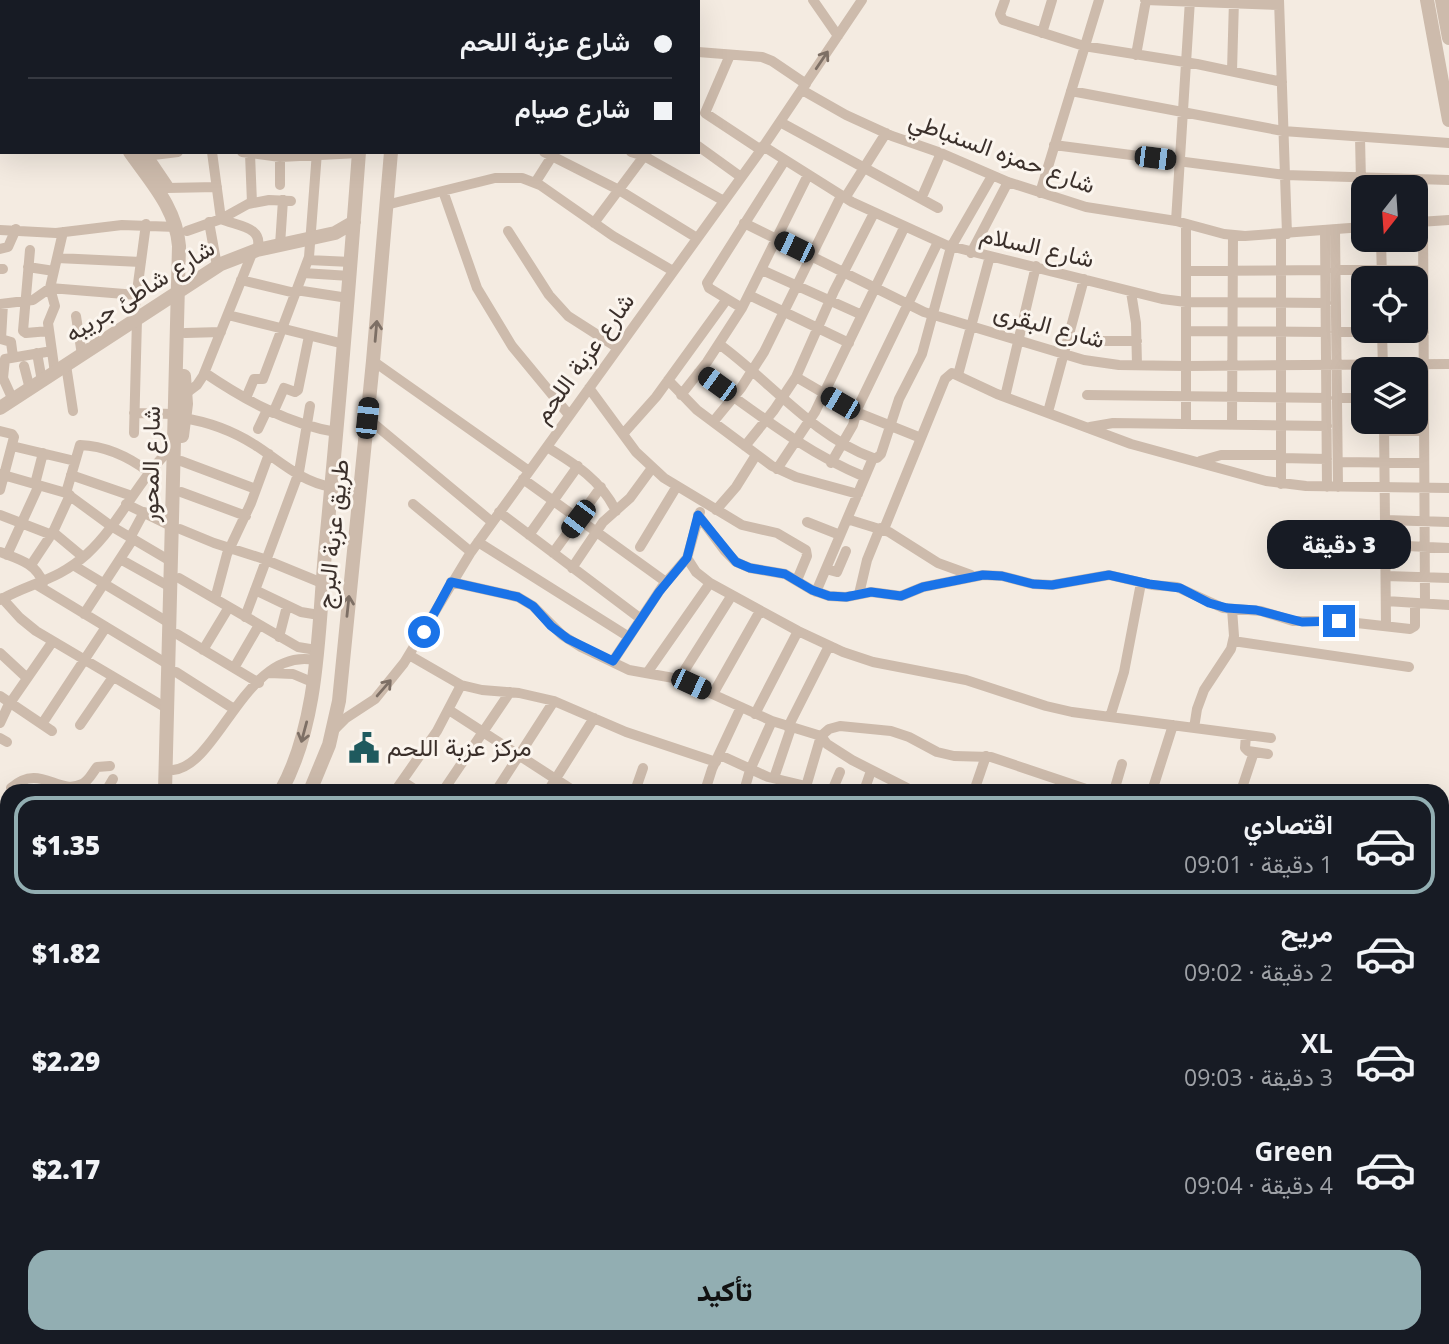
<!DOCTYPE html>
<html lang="ar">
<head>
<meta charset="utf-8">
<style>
  :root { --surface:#171b24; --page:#242831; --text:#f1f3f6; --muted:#9ea1a6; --line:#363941; --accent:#92aeb2 }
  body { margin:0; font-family:"Open Sans",Vazirmatn,sans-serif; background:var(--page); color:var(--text); direction:rtl; height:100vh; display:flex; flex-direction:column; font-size:26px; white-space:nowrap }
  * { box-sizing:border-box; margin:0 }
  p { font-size:23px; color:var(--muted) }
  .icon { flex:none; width:38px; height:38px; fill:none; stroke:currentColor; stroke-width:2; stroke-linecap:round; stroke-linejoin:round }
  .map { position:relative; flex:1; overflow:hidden; direction:ltr }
  .side { position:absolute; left:0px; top:784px; width:1449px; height:560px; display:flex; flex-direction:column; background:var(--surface); border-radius:21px 21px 0 0; box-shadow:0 7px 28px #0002; direction:rtl }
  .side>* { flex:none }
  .hud { position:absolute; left:0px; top:0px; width:700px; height:154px; box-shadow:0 7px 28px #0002; direction:rtl; display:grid; align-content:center; height:154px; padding:0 28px; background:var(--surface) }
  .needle { width:46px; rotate:197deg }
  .controls { position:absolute; left:1351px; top:175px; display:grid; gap:14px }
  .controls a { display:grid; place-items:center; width:77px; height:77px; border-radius:14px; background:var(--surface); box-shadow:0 7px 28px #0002; font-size:35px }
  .end { position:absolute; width:32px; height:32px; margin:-16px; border:9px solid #1a73e8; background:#fff; box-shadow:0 0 0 4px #fff }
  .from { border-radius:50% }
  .bubble { position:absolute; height:49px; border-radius:21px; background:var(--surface); box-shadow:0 7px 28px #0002; font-size:23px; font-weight:800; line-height:49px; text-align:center; direction:rtl }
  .car { position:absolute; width:21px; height:42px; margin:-21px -10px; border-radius:9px; box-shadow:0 0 5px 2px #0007; background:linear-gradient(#222 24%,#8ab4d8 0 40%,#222 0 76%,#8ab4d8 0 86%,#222 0) }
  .hud b { display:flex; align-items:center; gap:24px; height:66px; font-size:26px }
  .hud b+b { border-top:2px solid var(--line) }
  .hud i { width:18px; height:18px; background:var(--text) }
  ul { padding:12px 0 0; list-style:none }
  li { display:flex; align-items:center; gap:21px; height:98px; margin:0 14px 10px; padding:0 14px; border:4px solid transparent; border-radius:21px }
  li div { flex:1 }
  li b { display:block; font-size:26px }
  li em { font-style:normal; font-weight:800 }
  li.selected { border-color:var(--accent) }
  li>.icon { width:63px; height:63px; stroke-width:1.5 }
  .primary-button { display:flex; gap:14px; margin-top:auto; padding:14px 28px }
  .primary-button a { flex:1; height:80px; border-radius:21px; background:var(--accent); color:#111; font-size:28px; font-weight:800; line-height:80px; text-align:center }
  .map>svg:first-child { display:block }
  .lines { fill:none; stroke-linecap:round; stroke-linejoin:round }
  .minor { stroke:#cdbbac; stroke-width:10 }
  .tertiary { stroke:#cdbbac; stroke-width:14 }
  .oneway { stroke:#7d6f65 }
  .route { stroke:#1a73e8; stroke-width:9 }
  .labels { text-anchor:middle; stroke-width:6; stroke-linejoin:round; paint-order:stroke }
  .street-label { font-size:24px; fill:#3b302b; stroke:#fbf5ee }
  .poi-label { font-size:24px; fill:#3b302b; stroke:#fbf5ee; text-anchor:start }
</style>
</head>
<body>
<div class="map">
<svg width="1449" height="1344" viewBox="0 0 1449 1344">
  <rect width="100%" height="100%" fill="#f4ebe1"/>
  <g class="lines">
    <path class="minor" d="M149,0V2
      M186,0V2
      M542,0L543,2
      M618,0L623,2
      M678,0V2
      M813,0L838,36
      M1005,0L1000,14L1003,20L1084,46L1197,64L1282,82
      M1145,0L1279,5
      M1279,0L1287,234
      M15,2L16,0
      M114,2L125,0
      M647,2V0
      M1042,33L1052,0
      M698,52L762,57L772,61L806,84
      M730,55L705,113L761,150
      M1136,55L1146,0
      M1232,71L1234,0
      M802,90L846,115L892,136L941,153L1008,182L1086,207L1176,221L1224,234L1245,236L1363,227
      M1071,91L1283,131L1449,143
      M0,103L2,102
      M780,122L938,208
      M1360,137L1362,227
      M1054,145L1285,175L1449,180
      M698,146L741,177
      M763,146L852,202L946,245L1162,299L1186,302L1326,303
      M212,152L221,219C236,226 265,226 257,250
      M242,152L280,157L359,153
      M544,152L619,190L697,238
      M631,152L644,156L724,201
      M250,154L252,203
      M145,156L178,152
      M280,157V185
      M535,183L554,153
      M167,188L217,187
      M443,191L477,288L512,346L569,415
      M1040,193L1099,0
      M845,198L886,133
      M921,199L941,153
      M386,205L495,178H522L540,185L613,236L673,271
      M1176,221L1190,0
      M209,222L217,266
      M1419,222L1449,220
      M1423,222L1425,603
      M594,223L647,152
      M744,223L924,312L1084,360L1119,365L1186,366L1449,364
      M1186,224V424
      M0,230L56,233L122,225L176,227
      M1325,230L1327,487
      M1335,230L1338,487
      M187,231L221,219L248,204L269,200L291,201
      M508,231L549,295L568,316L618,348
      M1281,234V484
      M1381,240L1382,278
      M280,245L283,200
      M0,249L8,247L16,229
      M30,250L23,331L26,333L49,331
      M971,253L1008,182
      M57,258L141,262
      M308,260L351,262
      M28,267L54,271
      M0,269H3
      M762,270L862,315
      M1335,270H1423
      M1186,271L1326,270
      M303,273L350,276
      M241,280L295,293
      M296,290L348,298
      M1131,292L1136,323L1137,365
      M749,295L849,343
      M0,304L33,300L50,288L137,295
      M3,304L1,339L11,342L13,357
      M742,308L709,288L707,283L785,160
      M228,315L344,344
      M76,316L82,355
      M133,321L146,224
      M1186,331L1326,332
      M1382,331L1383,369
      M1336,332H1424
      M185,333L221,332
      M1094,341H1137
      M719,344C770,381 813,436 873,458
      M37,353L42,381
      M373,361L529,471
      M66,365L73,411
      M24,366L30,389
      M699,372C753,410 804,452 865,477
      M55,373L48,323L55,306L50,288L63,232
      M205,373C245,400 288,424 336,432
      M958,375L990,256
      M796,377L856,412L921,438
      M668,380L697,410L772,466L796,477L858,494
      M589,388L636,452L664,478L742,525L777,533L806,550L807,556L797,580
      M185,394L197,385L203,376L253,251
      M681,395L707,362L742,308L808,175
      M1087,395L1327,398
      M1005,397L1036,266
      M246,398L254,379H263L309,257L317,152
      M1337,398H1363
      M13,400L3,378L5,359L52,351
      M1048,412L1084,279
      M134,413L174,414
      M273,413L284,388L295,392L298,390L309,336
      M183,418C209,422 233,431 255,445C280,461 301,482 332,487
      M367,418L492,522
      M713,422L741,388L764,352L841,196
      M1384,422L1386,626
      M1232,424L1233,235
      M1090,427L1113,423L1327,426
      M258,429L267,410
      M0,431L12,434L14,437L0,490
      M1384,431H1424
      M134,433L137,319
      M623,434L656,397L727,299
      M12,446L75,461
      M745,446L774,410L796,377L834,291L874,213
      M547,447C575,464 601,480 616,511
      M1281,458L1327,459
      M181,461L256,489
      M1200,461L1221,455H1281
      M1338,462L1424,463
      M831,463L853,425L858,407L938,242
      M777,469L815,412L904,228
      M0,474L66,493L111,526L172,562
      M71,475L132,496
      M523,479L666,582
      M35,484L43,453
      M181,492L246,516
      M66,493L80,445C106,446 129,457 149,472
      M126,504L173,527
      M413,504L471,552
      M716,510L736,487L756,455
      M499,512L641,619
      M0,515L52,535
      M698,515L725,551L736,562L750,568L785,574L812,590L829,596L846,597L871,592L901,596L923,587L983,575L1002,576L1033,584L1052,585L1109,575L1152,585L1177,587L1223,608L1261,611L1293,621H1339L1410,629L1415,626V603
      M847,519L889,532L938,563L971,575
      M1385,520L1449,522
      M807,522L840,535
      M180,529L214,543L261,558L322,583
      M884,529L945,379L952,373L997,394L1131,444L1266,481L1306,486L1449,488
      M53,532L83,557
      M529,535L578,466
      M130,538L144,512
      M478,542L629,637
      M1385,545L1449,548
      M640,547L677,486
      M0,552C18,559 36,563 43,583
      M553,553L601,487
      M7,555L39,485
      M687,558L696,572L710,583L798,631L843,652L873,662L966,680L1046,706L1072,712L1271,738
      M120,559L172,588
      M31,565L53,532L70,495
      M73,565L171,624
      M572,568L603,522L630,498L652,468
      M826,569L837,572L846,551
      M1386,576L1449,578
      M179,578L298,647L316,650
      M451,582L518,597L533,606L562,635L581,647L629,670L679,679L772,721L821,736L827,744L852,760L913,791
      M37,585L169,665
      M255,590L301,612L319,615
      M816,592L873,458H877L881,454L899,399L922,354L951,247L992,176
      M859,594L867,560L880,528
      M2,598L20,618L36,631L168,709
      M215,599L227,554L251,503L269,454
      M0,600C32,582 57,581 87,554C121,523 138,478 173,447
      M1386,601L1449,605
      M84,614L133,539
      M245,617L299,472L310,406
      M177,634L259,683
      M279,637L287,606
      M1233,641L1409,667
      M203,650L229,607
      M0,653L27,678
      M409,655L461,685L482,690L519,693L554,701L626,732L716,762
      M613,661L662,587L687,558L700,512
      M234,668L259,625
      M176,672L234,709
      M269,673L293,674L312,682
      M647,673L710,583
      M679,679L732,595
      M713,694L760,611
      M0,696L52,731
      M449,710L574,791
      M755,714L798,631
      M1110,717L1124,672L1141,583
      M0,723L8,706L53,641
      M42,724L106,627
      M80,725L113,677
      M788,727L829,646
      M1194,728L1197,709L1204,690L1231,649L1234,636L1232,609
      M332,732L346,718L375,699L404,663L471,552L761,150L862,0
      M1246,735L1245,748L1248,751L1268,754
      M821,736L829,729L840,726L891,731L909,737L937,752L954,756L991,757L1092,791
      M0,738L7,742
      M720,755L768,777L806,786
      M173,770C219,766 246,646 315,660
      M774,778L791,728
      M402,781L417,791
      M11,788C40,762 58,796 82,784C89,781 92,773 97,767L110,766
      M1242,788L1276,791
      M805,790L821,736
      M106,791L113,779
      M395,791L437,731L461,685
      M443,791L510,692
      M496,791L554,701
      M548,791L594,718
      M635,791L643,768
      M705,791L712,769L741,707
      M744,791L750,770L772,721
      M832,791L840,772
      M864,791L871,771
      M974,791L986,756
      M1114,791L1122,764
      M1152,791L1173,725
      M1241,791L1254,752
      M1442,827H1449
      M0,874L7,878
      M0,947L7,934
      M1442,951L1449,952
      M1442,1044H1449
      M1442,1216H1449
      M42,1337L54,1344
      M129,1337L143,1344
      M267,1337L279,1344
      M536,1337L555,1344
      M809,1337L831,1344
      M916,1337L926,1344
      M1192,1337L1220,1344
      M62,1344L65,1337
      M108,1344L111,1337
      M151,1344L155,1337
      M203,1344L207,1337
      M245,1344L248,1337
      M326,1344L330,1337
      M355,1344L359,1337
      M476,1344L480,1337
      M520,1344L523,1337
      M572,1344L574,1337
      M644,1344L647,1337
      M695,1344L697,1337
      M751,1344L753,1337
      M798,1344L800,1337
      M860,1344L863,1337
      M936,1344L939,1337
      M984,1344L987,1337
      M1047,1344L1049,1337
      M1089,1344L1092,1337
      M1143,1344L1145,1337
      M1247,1344L1249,1337
      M1298,1344L1300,1337
      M1351,1344L1353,1337
      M1402,1344V1337
      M1442,1344L1447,1227"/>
    <path class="tertiary" d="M25,0L26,2
      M39,0L40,2
      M1427,0L1449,120
      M1442,0L1449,38
      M369,2V0
      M400,2V0
      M130,152C151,182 176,208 179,246L165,791
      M143,152L166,186
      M0,408L221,264L257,250L335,233L354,222
      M182,436L186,404L184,376
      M281,791C319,722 318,631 325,553C338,420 349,286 359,152
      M310,791L329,745L339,701L373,361L391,152
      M0,1014L7,1006
      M0,1028L7,1021
      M0,1117L7,1121
      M0,1299L7,1286
      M0,1306L7,1316
      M386,1337L399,1344
      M408,1337L419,1344
      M9,1344L13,1337"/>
  </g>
  <defs><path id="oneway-shaft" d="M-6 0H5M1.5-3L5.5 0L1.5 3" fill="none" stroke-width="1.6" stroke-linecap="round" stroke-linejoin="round" transform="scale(1.75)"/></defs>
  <g class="oneway">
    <use href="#oneway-shaft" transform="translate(822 60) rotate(-56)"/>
    <use href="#oneway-shaft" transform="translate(376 331) rotate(-85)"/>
    <use href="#oneway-shaft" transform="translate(348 606) rotate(-84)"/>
    <use href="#oneway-shaft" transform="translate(384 688) rotate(-49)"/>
    <use href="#oneway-shaft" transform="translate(304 732) rotate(105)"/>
  </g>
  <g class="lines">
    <path class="route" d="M424,632L451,582L518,597L533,606L551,626L568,639L613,661L659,592L687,558L698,515L736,562L750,568L785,574L812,590L829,596L846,597L871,592L901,596L923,587L983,575L1002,576L1033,584L1052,585L1109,575L1149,584L1180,588L1209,603L1227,608L1256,610L1302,622L1339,621"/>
  </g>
  <defs>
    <symbol id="civic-bare" viewBox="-9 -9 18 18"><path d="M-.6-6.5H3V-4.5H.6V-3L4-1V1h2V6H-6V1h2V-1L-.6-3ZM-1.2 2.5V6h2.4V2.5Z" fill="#1f5a5e" stroke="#fbf5ee" stroke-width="2.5" paint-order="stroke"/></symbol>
  </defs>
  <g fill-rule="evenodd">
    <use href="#civic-bare" x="342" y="726" width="44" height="44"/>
  </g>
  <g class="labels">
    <g class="street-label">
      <text transform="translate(1002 153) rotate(20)" y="8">شارع حمزه السنباطي</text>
      <text transform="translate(1037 247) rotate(13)" y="8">شارع السلام</text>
      <text transform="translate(140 291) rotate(-32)" y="8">شارع شاطئ جريبه</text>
      <text transform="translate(1049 326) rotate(15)" y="8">شارع البقرى</text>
      <text transform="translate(584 358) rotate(-54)" y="8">شارع عزبة اللحم</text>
      <text transform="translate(151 464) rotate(-89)" y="8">شارع المحور</text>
      <text transform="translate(333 534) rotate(-84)" y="8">طريق عزبة البرج</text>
    </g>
    <g class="poi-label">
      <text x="387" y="756">مركز عزبة اللحم</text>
    </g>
  </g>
</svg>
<div class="controls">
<a><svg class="needle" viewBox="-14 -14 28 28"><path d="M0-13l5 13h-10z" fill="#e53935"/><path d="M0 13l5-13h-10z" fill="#9ea1a6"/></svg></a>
<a><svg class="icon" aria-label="locate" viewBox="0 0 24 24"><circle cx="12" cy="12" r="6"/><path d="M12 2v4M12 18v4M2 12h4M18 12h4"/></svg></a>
<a><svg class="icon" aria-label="layers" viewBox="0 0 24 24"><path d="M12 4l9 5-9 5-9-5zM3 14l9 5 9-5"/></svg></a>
</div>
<i class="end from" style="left:424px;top:632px"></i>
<i class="end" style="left:1339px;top:621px"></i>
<div class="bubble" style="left:1267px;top:520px;width:144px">3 دقيقة</div>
<i class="car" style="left:1155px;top:158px;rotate:97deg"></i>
<i class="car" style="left:794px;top:247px;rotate:296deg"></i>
<i class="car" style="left:717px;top:384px;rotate:306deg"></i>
<i class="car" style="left:840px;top:403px;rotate:300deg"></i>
<i class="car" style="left:367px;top:418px;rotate:6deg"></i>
<i class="car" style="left:578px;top:519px;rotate:217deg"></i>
<i class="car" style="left:691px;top:684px;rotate:115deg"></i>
<div class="hud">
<b><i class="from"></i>شارع عزبة اللحم</b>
<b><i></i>شارع صيام</b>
</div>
<section class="side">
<ul>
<li class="selected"><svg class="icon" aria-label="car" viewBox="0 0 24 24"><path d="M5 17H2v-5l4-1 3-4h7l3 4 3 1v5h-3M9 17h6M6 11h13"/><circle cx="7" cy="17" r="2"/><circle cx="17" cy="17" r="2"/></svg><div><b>اقتصادي</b><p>1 دقيقة · 09:01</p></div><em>$1.35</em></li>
<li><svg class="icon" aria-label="car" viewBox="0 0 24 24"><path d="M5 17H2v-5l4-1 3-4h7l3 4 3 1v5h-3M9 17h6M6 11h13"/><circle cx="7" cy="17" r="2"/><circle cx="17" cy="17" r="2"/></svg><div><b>مريح</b><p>2 دقيقة · 09:02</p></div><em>$1.82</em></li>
<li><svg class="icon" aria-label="car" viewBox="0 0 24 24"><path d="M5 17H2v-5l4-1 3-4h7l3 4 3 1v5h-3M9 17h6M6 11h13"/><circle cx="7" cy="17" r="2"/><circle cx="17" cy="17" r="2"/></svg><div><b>XL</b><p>3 دقيقة · 09:03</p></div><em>$2.29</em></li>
<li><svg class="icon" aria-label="car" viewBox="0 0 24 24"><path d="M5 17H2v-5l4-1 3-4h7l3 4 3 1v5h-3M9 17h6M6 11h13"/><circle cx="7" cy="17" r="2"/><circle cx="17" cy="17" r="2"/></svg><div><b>Green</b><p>4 دقيقة · 09:04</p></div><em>$2.17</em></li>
</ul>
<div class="primary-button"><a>تأكيد</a></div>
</section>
</div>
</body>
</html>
